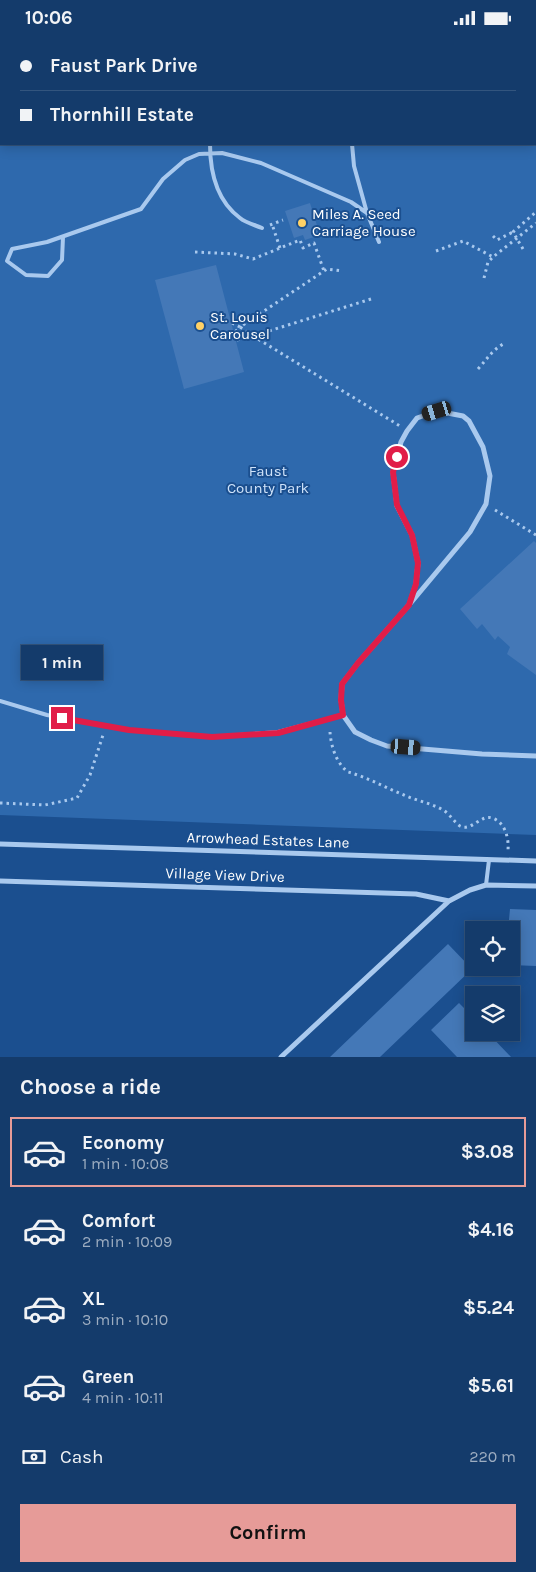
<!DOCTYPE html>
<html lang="en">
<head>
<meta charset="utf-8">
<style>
  :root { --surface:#143b6b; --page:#1d4271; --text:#f1f3f6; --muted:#9dadc1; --line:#33557e; --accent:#e69b98 }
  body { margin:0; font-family:Karla,sans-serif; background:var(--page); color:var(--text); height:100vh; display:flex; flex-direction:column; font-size:19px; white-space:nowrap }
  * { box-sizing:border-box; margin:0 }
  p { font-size:16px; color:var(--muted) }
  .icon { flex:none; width:28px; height:28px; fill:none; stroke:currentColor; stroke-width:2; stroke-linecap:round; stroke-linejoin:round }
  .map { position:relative; height:1022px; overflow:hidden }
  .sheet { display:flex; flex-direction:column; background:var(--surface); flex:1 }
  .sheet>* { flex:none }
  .hud { position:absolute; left:0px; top:0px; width:536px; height:110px; box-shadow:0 2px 12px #0003,0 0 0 1px var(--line); display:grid; align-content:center; height:110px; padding:0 20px; background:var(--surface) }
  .buttons { position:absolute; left:465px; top:886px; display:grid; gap:10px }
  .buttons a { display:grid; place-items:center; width:55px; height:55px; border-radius:0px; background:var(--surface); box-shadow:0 2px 12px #0003,0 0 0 1px var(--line); font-size:25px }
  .end { position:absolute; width:22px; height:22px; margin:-11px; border:6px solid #e11d48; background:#fff; box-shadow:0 0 0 2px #fff }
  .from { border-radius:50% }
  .bubble { position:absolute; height:35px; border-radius:0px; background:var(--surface); box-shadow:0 2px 12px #0003,0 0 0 1px var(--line); font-size:16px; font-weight:700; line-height:35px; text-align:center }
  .car { position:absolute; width:15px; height:30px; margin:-15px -8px; border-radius:6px; box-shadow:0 0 4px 1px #0007; background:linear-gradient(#222 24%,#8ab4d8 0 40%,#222 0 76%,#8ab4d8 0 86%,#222 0) }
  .hud b { display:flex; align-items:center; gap:18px; height:48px; font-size:19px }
  .hud b+b { border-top:1px solid var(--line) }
  .hud i { width:12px; height:12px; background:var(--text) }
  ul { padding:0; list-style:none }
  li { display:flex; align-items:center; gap:15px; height:70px; margin:0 10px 8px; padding:0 10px; border:2px solid transparent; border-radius:0px }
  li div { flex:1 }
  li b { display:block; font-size:19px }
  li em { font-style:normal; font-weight:700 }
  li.active { border-color:var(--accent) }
  li>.icon { width:45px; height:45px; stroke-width:1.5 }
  h2 { padding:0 20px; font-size:22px; line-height:60px }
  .pay { display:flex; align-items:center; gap:12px; height:55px; padding:0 20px; font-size:19px }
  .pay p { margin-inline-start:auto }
  .button { display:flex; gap:10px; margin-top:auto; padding:10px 20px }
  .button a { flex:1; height:58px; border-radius:0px; background:var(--accent); color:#111; font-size:20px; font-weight:700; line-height:58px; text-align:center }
  .status { display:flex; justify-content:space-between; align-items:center; height:35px; padding:0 25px; background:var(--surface); direction:ltr }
  .status svg { height:14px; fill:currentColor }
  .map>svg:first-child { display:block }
  .green { fill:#2e69ad; fill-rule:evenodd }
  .building { fill:#4478b7 }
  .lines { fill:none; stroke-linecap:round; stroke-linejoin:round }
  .path { stroke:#a9c9ee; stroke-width:3; stroke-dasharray:2.5 4; stroke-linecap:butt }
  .lane { stroke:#a9c9ee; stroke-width:4 }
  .street { stroke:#a9c9ee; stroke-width:5 }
  .route { stroke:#e11d48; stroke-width:6 }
  .poi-dot { fill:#ffd166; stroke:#1b4f8f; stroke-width:2 }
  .labels { text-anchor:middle; stroke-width:4; stroke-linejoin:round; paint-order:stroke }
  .poi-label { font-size:15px; fill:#fff; stroke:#1b4f8f; text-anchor:start }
  .park-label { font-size:15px; fill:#cfe3fa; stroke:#1b4f8f }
  .street-label { font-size:15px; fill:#fff; stroke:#1b4f8f }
</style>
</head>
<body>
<div class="status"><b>10:06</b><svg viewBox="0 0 49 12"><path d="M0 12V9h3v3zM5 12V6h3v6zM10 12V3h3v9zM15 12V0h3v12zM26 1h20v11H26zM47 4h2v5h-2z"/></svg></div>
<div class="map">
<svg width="536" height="1022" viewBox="0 0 536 1022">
  <rect width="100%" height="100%" fill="#1b4f8f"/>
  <path class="green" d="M0,0H536V800L0,780ZM1,1H535V109H1Z"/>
  <path class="building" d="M310,168L320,200L305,205L303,200L294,203L285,176Z
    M216,230L244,337L184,354L155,245Z
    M534,506L536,508V640L507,619L510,612L498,601L495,605L482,589L477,594L460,574Z
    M510,874L536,875V931L511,930V895H508Z
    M448,909L472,934L380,1022H330Z
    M459,968L474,983V998H488L511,1022H457L431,995Z"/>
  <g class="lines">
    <path class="path" d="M270,190L283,185
      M273,192L280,213
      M493,201L497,205L513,197
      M523,214L513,197L536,177
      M436,216L463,206L493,222L536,188
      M195,217L235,219L253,224L300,205L303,213L314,208L324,236
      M484,243L488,227L493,222
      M371,264L253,301L400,391
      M232,288L240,292L235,297
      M253,301L240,292L327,234L342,236
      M237,305L252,301
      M478,334C487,324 493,314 505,308
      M495,475L536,500
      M330,697C331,711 336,728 348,737C367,742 386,753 404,760C417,766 431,768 443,775C450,779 454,787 460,791C471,797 481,779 492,783C505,787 509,803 508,815
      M0,768L45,770L77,763L90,740L103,700"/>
    <path class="lane" d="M336,0V1
      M257,1L258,0
      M524,1V0
      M535,59H536
      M210,109C210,137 217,166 240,183C246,188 255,190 262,193
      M352,109L354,131L367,178L379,207
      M63,202L62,225L48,241L26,240L7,226L12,214L47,207L141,174L163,144L185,125L199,119L222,118L261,128L351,167L367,178
      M0,666L47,680L129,695L212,702L278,697L343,680
      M486,850L489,825"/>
    <path class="street" d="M409,570L416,549L418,528L412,500L397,471L393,437L401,407L407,396L417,383L437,376L463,381L469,386L483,412L490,441L486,469L470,497L409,570L358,628L342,649L341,665L343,680L355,697L371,705L387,711L482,719L536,721
      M0,809L536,826
      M0,846L416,859L449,866
      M281,1022L449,866L470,855L486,850L536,851"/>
  </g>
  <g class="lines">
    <path class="route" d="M62,683L129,695L212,702L278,698L343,680L341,665L342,649L358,628L409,570L416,549L418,528L412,500L397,470L393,437L397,422"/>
  </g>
  <g class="poi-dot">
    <circle cx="302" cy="188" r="5"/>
    <circle cx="200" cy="291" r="5"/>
  </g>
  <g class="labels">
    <g class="poi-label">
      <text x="312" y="184">Miles A. Seed<tspan x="312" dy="17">Carriage House</tspan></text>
      <text x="210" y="287">St. Louis<tspan x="210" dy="17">Carousel</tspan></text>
    </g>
    <g class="park-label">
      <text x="268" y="441">Faust<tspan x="268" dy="17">County Park</tspan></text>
    </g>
    <g class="street-label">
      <text transform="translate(268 805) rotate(2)" y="5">Arrowhead Estates Lane</text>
      <text transform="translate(225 840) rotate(2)" y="5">Village View Drive</text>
    </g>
  </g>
</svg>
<div class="buttons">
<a><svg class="icon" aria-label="locate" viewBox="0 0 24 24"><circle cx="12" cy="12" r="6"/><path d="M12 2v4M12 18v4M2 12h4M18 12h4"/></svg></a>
<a><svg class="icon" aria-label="layers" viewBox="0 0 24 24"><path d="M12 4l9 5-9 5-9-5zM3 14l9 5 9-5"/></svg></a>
</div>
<i class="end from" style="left:397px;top:422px"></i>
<i class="end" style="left:62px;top:683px"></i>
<div class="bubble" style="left:21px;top:610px;width:82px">1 min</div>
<i class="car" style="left:437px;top:376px;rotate:253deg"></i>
<i class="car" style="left:406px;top:712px;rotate:95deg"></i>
<div class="hud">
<b><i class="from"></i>Faust Park Drive</b>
<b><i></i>Thornhill Estate</b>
</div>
</div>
<section class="sheet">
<h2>Choose a ride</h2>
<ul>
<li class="active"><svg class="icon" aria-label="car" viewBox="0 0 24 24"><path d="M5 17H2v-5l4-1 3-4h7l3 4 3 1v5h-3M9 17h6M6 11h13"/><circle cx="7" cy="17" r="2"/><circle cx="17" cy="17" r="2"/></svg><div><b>Economy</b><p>1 min · 10:08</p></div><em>$3.08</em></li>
<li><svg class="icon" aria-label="car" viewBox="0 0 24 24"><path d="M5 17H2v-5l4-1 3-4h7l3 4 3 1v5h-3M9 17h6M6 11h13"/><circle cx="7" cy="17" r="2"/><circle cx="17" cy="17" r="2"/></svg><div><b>Comfort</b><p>2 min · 10:09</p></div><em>$4.16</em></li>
<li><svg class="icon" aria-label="car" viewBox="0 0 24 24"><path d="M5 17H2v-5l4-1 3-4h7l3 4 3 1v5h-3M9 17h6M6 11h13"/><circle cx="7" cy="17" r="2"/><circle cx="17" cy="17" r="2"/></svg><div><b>XL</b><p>3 min · 10:10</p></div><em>$5.24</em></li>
<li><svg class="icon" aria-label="car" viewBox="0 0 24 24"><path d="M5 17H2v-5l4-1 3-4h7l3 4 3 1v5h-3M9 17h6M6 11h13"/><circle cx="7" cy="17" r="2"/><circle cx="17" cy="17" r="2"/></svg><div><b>Green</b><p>4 min · 10:11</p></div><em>$5.61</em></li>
</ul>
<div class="pay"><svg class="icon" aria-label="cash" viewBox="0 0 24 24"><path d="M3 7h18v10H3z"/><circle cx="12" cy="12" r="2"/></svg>Cash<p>220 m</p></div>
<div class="button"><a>Confirm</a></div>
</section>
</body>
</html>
